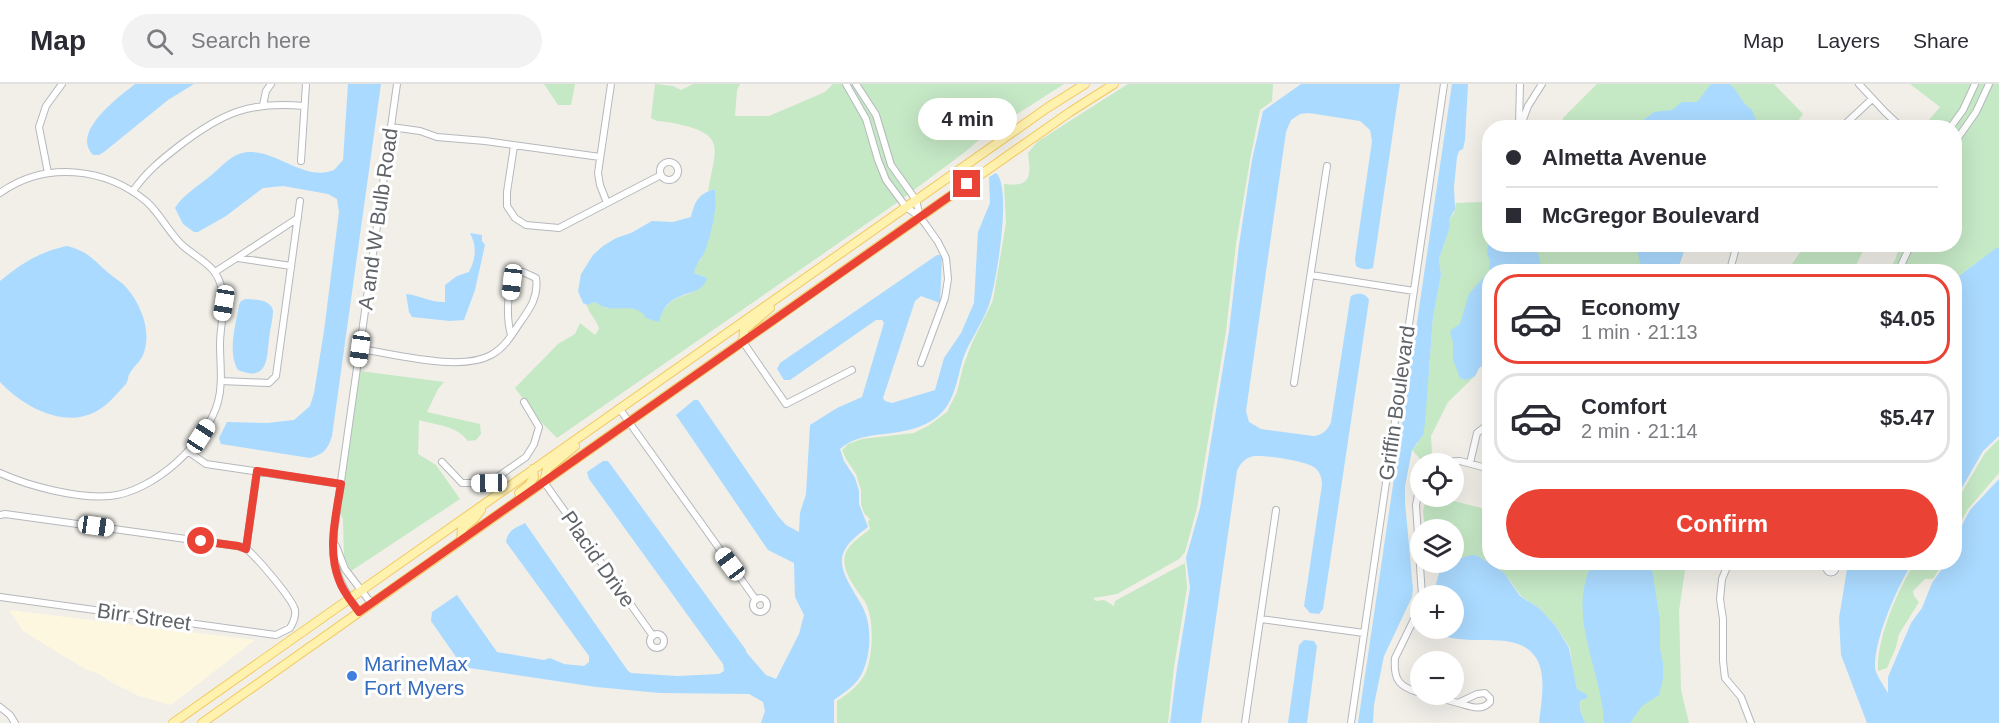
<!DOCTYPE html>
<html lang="en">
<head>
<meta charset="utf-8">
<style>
  :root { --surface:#fff; --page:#f2f2f3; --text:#2b2b33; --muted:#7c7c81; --line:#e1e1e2; --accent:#ea4335 }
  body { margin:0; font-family:Arial,sans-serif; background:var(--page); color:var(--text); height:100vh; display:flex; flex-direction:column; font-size:22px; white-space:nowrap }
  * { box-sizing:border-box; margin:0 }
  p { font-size:20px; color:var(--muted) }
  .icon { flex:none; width:33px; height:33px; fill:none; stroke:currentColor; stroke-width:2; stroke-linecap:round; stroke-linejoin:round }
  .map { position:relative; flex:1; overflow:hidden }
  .side { position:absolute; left:1482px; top:180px; width:480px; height:306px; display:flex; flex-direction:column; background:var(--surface); border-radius:24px; box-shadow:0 6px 24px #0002 }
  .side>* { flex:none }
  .banner { position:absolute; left:1482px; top:36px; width:480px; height:132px; border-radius:24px; box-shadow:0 6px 24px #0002; display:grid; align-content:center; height:132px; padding:0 24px; background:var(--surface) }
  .tools { position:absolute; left:1410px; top:369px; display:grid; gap:12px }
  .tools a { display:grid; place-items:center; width:54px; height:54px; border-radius:50%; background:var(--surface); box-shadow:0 6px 24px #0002; font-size:30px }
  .end { position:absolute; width:27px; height:27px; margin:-14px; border:8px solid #ea4335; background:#fff; box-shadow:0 0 0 3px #fff }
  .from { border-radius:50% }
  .bubble { position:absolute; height:42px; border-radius:21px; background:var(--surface); box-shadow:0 6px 24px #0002; font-size:20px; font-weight:700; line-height:42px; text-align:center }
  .car { position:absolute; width:18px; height:36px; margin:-18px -9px; border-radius:8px; box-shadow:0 0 4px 2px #0007; background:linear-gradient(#fff 24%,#345 0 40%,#fff 0 76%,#345 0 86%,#fff 0) }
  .banner b { display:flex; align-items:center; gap:21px; height:57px; font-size:22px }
  .banner b+b { border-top:2px solid var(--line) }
  .banner i { width:15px; height:15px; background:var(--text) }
  ul { padding:10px 0 0; list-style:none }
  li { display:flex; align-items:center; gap:18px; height:90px; margin:0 12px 9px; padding:0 12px; border:3px solid var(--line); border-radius:24px }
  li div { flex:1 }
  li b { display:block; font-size:22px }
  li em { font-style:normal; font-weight:700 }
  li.current { border-color:var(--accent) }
  li>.icon { width:54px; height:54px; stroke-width:1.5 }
  .button { display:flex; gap:12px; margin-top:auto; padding:12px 24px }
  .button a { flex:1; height:69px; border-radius:36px; background:var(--accent); color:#fff; font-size:24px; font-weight:700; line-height:69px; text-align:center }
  header { display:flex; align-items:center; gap:36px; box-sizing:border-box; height:84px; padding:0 30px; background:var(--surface); border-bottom:2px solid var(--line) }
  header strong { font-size:28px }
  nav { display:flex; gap:33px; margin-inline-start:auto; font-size:21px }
  .search { width:420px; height:54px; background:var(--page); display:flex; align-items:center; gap:15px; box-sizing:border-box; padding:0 21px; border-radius:33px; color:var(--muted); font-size:22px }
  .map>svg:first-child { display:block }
  .commercial { fill:#fef7e0 }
  .green { fill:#c5e8c5 }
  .water { fill:#aadaff }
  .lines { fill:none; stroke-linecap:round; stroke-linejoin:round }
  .minor-casing { stroke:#b5b8bc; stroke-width:8 }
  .major-casing { stroke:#f2c960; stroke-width:10 }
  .minor { stroke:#fff; stroke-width:6 }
  .major { stroke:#fff2af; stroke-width:8 }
  .route { stroke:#ea4335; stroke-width:8 }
  .shop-dot { fill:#3f7fe0; stroke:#fff; stroke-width:2 }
  .labels { text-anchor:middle; stroke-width:6; stroke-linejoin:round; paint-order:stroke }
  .street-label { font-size:21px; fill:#5f6368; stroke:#fff }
  .shop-label { font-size:21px; fill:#366cbe; stroke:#fff; text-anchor:start }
</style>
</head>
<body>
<header>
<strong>Map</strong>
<div class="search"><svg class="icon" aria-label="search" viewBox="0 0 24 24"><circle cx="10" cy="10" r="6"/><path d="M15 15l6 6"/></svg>Search here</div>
<nav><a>Map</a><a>Layers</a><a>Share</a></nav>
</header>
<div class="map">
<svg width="1999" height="639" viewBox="0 0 1999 639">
  <rect width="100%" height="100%" fill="#f1efe8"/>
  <path class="commercial" d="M9,526L255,556L171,621L139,612L111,598L97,589L85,585L23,547Z"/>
  <path class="green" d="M544,0H575L571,21H558Z
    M655,0L673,2L681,6L693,0H740L737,6L735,32H769L825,8L833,0H1064L1000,41L989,40L983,43L979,56L965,68L895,120L557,354L540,337L515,304L558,260L575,250L580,239L595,251L599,245C597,235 589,231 587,221L595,218L606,224L625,223L661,230C672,213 676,215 693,208C698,206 703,199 707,194L694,189V183L701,176L716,112L715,105L708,107C716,62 727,50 673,39C665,37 658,39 651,34Z
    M1128,0H1273L1272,17L1260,26L1250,76L1236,160L1226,247L1197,424L1185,468L1179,475L1117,510L1093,514L1096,517L1104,516L1114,522L1115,517L1185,479L1187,504L1174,583L1168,639H837V617C848,610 860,601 866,588C873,571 875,533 864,516C856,505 841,487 845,471C848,460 862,452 870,445L868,438L870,435L864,429L861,420V406L856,390L846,375L842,366L848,360L862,355L914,349L928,342L947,328L957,308L963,283L972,259L993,216L1006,139L1004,100C1032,104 1031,91 1028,69L1037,58Z
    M1597,0H1774L1803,30L1794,43L1561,44L1563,34Z
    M1910,0H1999V164L1995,165L1955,195L1954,188H1887L1895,176L1900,161L1954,160V44L1923,43L1940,23Z
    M1481,118L1489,120L1490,160L1686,161L1677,187L1490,188L1489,277L1479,284L1475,292L1448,318L1431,352L1432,369L1437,379H1424L1412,366L1418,359L1429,286L1433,232L1441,191L1439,175L1445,157L1449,136L1454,129L1456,119Z
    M1806,160H1866V161L1853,187H1787Z
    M360,287L444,298L438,305L427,328L480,340L481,350L476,356L468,357C456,341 438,342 419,336L418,370L436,381L460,415L351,487L344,473L343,435L340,430Z
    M1999,355V389L1968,425L1955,449V420L1985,369Z
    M1427,412L1438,413L1489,426L1490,478L1686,479L1679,527L1681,606L1689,639H1586C1581,632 1580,625 1580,617L1585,615L1578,606L1574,594L1570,564L1555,541L1539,524L1521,512L1508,494L1498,484L1478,472L1465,473L1454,476V446L1425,445L1423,427Z
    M1915,479H1943L1933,495H1925L1913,507L1914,512L1919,518L1899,550L1896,563L1887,584L1878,587C1876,556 1898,504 1915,479Z"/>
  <path class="water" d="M135,0H194L168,16L104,68L99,71H93C70,48 120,12 135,0Z
    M348,0H381L332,352C328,365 324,370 310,374L221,360L219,354L227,338L267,339L294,336L310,322L314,309L324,247L339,128L337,115L328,110L283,102L263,104L226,132L198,148H194L183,140L175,124C182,112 198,102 209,93C218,86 228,74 239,70C271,59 302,99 334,86L343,76Z
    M1301,0H1400L1373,184C1367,186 1362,186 1356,182L1355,175L1372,57L1370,46L1360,37L1309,29L1300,30L1291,36L1286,48L1246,327L1249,338L1261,345L1313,352C1321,352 1328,346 1331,338L1350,216L1351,212C1358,208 1366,209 1369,216L1323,525L1319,530L1310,529L1304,522L1322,401C1322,394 1320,388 1315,384C1308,377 1265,371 1255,372C1246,373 1240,379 1237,387L1201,639H1170L1177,584L1190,504L1186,474L1200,424L1229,247L1239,161L1252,76L1263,27Z
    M1452,0H1468L1465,56L1463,65L1459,67L1457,73L1454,103L1455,125L1449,136L1450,142L1439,175L1441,191L1433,233L1425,339L1423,351L1412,366L1405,402V418L1413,505L1412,513L1384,572L1374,621L1373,639H1358Z
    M1711,0H1729L1734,4L1744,19L1752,26L1757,38L1765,43H1634L1654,28L1672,26L1682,18H1697Z
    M996,89C1012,103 997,192 991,214C986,234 972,252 964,272C957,292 956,318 937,333C904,358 866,342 840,365L844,377L855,394L859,407V420L868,443C859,450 847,458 843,470C837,487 856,509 863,524C872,541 871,569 863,587C858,600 845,608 834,616V639H761L765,627L763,618L749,610L660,609L596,603L463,583L431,537L432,528L457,511L497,568L544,576L550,574L564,580L584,582L589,578V572L506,458C508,446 515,444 525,439L628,587L631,589L677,592L719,590L724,587L723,580L589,395L587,388L603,377H608L746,566V568L766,591L776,595L799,550L804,531L795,513L794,479L768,466L676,331L694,316H698L778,432L786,441L799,448L800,429L806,410L810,341L837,324L862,313L884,239L882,236H876L790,296H784L777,285L780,279L937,171H941L942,173L940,219L921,212L915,217L883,314L885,317L892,319L935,306L944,274L961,249L974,219L978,148L990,119L989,93Z
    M715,105C718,120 711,152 705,167C702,175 695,181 694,189L707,194C701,217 668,201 659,238L646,234C637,218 619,228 604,223C601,222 598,220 595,218L587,221L583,219L578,207L581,190L593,171L603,162L616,154L631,149L652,137L673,138L691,133C695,117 698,110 715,105Z
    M470,149L482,151V157L485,161L475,206L464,236L450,237L412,233L409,228L406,210C419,211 432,219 445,218V201L457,192L469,188C476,174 477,163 470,149Z
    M1489,155L1490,160L1521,161L1538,169L1542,187L1490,188L1489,277L1479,284L1475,292L1466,296L1460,294L1453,276V258L1450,249L1451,246L1460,240L1469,210L1489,187L1490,178L1487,169Z
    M1636,161H1686L1677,188L1642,187Z
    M67,162C86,167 91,173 105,186C110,191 117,195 123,200C140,217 153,247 143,271C140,278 134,282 130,289C127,293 129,297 125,301C116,311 107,322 95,328C63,345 21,321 0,298V197C24,178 37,169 67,162Z
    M1996,164H1999V352L1983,367L1955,416V195Z
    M246,215C257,216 269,215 273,226C273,236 270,245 269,255C267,276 267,298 238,286C227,268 236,240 239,221L241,217Z
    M1999,395V639H1867L1841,571L1839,534L1848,479H1912C1897,504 1874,555 1875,584C1876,591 1884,602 1888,609V593L1911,539L1922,524L1932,499L1946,479L1954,478L1955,454L1970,426Z
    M1472,471L1478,472L1504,489L1520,512L1539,524L1555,541L1569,564L1576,601L1578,606L1587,611V614L1580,617C1579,625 1582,633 1586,639H1539C1543,604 1552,564 1506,557C1490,555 1474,557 1459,555C1449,554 1440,552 1433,545L1454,544V512L1433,511L1441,482L1443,479L1454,478V476Z
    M1593,478L1651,479L1660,537V565L1663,579V595L1659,611L1642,622L1630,639H1604C1602,585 1565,531 1593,478Z
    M1304,556L1314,557L1317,562L1307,639H1288L1299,561Z"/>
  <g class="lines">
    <defs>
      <path id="minor" d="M846,0L866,35L878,76L886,96L906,123L920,133L926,141L938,158L946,174L948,195L945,214L921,279
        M856,0L876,31L891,81L916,116L920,133
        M1859,0L1885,28L1902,44
        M263,21L266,7L271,0
        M1519,40L1520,0
        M391,43L420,47L437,53L485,57L600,73
        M1520,44L1528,22L1542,0
        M1841,44L1872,15
        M1950,44L1963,26L1975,0
        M1954,57L1956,62L1954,68
        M1955,58L1976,28L1989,0
        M514,62L507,108V122L515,134L526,141L559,144L661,91
        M301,77L306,0
        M660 87a9 9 0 1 1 18 0a9 9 0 1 1-18 0Z
        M48,89L39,43L46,22L62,0
        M133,107C146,88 161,76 179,62C222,29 249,17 304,22
        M0,109C45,77 105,83 147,118C160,130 168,147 181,160C198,176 217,180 222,206C226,223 220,242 220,260C220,280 223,299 218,318C206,360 153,408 110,412C78,415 28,402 0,389
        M607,119L600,101L598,89L611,0
        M238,174L291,182
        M1730,186L1737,160
        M215,188L298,134
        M1898,188L1911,160
        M1311,191L1414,207
        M743,258L786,320L852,286
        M360,265C395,270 461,288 491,271C504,264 512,251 519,240C529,226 539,213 536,194L523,188L515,189C507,207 506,233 511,251
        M221,297L269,299L276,292L300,117
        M1294,299L1327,82
        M619,324L756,516
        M189,368L206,380L341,400
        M442,378L462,399H489L526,373L534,360L539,343L524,318
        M1470,379L1477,349L1490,339
        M1434,380L1436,378L1460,377L1490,385
        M544,398L653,552
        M1420,400L1416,421L1422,512
        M0,431L5,430L244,463C255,471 292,514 295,526C296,533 293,539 290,544L276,551L0,513
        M336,462L345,485L371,519
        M246,465L257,387
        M1729,478L1722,495L1720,515L1723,535V577L1725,594L1741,613L1751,639
        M1809,478L1826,483
        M1826.5 484a4.5 4.5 0 1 1 9 0a4.5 4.5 0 1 1-9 0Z
        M753 521a7 7 0 1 1 14 0a7 7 0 1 1-14 0Z
        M1420,523L1395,574C1393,597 1400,603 1420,609
        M359,528C337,496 333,486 334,447L397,0
        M1261,535L1364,549
        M650 557a7 7 0 1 1 14 0a7 7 0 1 1-14 0Z
        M1485,609L1490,614V618C1481,628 1469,622 1458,619L1477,610Z
        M1426,610L1458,619
        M0,623L10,631L15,639
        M1245,639L1276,426
        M1351,639L1444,0"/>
      <path id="major" d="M743,258L744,246L770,224
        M544,398L547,385L575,362
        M519,409L529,401L534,393L533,385
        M461,456L462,445L474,435L481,426
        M173,639L1047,24L1085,0
        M202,639L833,194L1070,28L1114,0"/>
    </defs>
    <use href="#minor" class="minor-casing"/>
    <use href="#major" class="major-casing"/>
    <use href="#minor" class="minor"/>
    <use href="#major" class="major"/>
  </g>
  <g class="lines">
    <path class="route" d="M201,457L238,462L246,465L257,387L341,400C336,431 327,466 339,496C343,508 352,518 359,528L967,100"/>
  </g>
  <circle class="shop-dot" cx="352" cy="592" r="6"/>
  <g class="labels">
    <g class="street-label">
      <text transform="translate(378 135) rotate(-82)" y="7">A and W Bulb Road</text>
      <text transform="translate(1397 319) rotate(-82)" y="7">Griffin Boulevard</text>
      <text transform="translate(598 475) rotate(55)" y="7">Placid Drive</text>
      <text transform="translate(144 533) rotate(8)" y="7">Birr Street</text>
    </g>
    <g class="shop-label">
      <text x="364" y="587">MarineMax<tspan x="364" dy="24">Fort Myers</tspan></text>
    </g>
  </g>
</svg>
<div class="tools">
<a><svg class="icon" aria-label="locate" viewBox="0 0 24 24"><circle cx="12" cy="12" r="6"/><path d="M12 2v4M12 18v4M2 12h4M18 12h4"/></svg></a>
<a><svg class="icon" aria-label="layers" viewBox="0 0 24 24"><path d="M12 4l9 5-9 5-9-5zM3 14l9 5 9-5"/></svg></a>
<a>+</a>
<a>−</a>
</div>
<i class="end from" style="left:201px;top:457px"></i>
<i class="end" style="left:967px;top:100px"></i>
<div class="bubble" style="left:918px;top:14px;width:99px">4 min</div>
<i class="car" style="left:512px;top:198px;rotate:187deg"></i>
<i class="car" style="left:224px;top:219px;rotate:189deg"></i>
<i class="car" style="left:360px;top:265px;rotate:188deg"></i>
<i class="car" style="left:201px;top:352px;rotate:33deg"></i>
<i class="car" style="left:489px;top:399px;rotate:269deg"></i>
<i class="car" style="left:96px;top:442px;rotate:98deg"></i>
<i class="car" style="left:730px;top:480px;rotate:323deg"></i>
<div class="banner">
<b><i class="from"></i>Almetta Avenue</b>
<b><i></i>McGregor Boulevard</b>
</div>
<section class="side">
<ul>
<li class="current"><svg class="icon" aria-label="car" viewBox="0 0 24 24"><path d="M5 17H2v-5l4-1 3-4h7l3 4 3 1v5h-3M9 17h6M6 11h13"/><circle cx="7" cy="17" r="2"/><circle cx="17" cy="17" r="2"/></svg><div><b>Economy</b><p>1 min · 21:13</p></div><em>$4.05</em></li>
<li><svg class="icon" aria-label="car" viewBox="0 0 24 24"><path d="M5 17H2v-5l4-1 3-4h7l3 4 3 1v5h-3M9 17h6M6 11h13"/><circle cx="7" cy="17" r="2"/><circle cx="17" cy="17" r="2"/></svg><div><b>Comfort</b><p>2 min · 21:14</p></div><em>$5.47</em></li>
</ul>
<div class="button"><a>Confirm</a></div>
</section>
</div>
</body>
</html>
